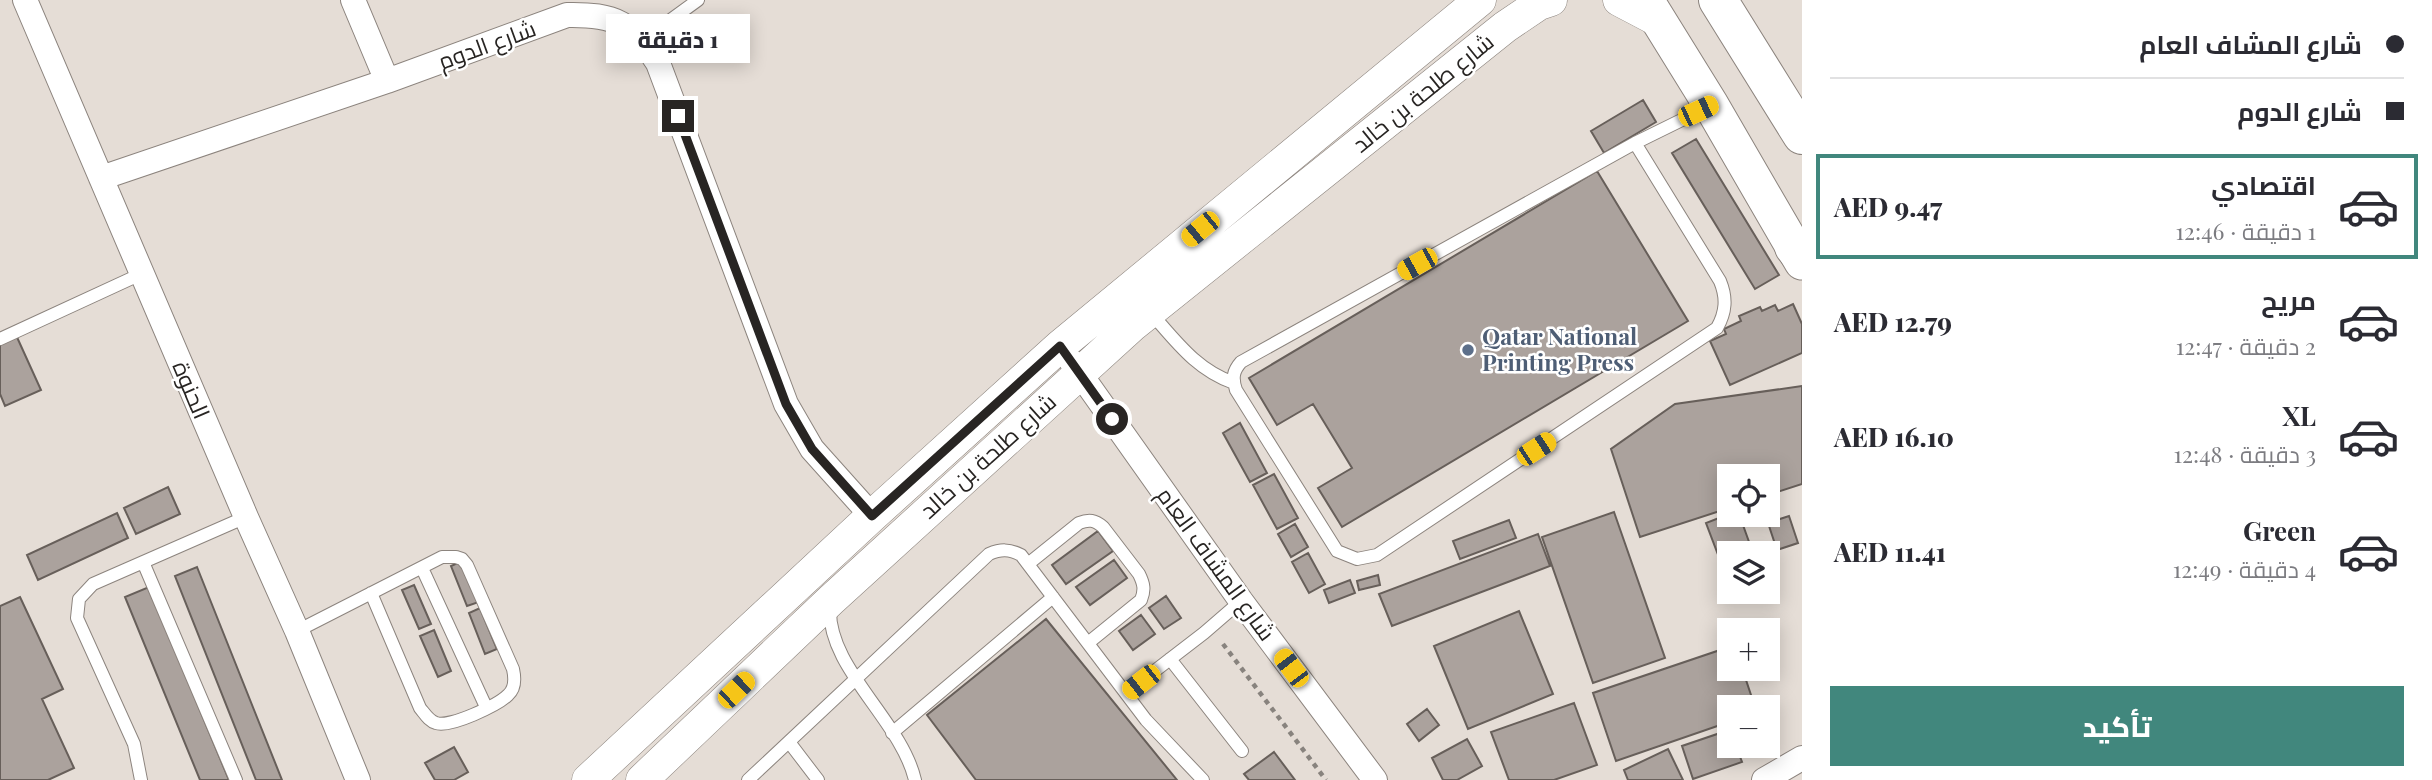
<!DOCTYPE html>
<html lang="ar">
<head>
<meta charset="utf-8">
<style>
  :root { --surface:#fff; --page:#f2f2f3; --text:#2b2b33; --muted:#7c7c81; --line:#e1e1e2; --accent:#41877d }
  body { margin:0; font-family:"Playfair Display",Cairo,serif; background:var(--page); color:var(--text); direction:rtl; height:100vh; display:flex; flex-direction:column; font-size:26px; white-space:nowrap }
  * { box-sizing:border-box; margin:0 }
  p { font-size:23px; color:var(--muted) }
  .icon { flex:none; width:38px; height:38px; fill:none; stroke:currentColor; stroke-width:2; stroke-linecap:round; stroke-linejoin:round }
  .map { position:relative; flex:1; overflow:hidden; direction:ltr }
  .side { display:flex; flex-direction:column; background:var(--surface); width:630px }
  .side>* { flex:none }
  .top-card { display:grid; align-content:center; height:154px; padding:0 28px; background:var(--surface) }
  .fabs { position:absolute; left:1717px; top:464px; display:grid; gap:14px }
  .fabs a { display:grid; place-items:center; width:63px; height:63px; border-radius:0px; background:var(--surface); box-shadow:0 4px 18px #0003; font-size:35px }
  .end { position:absolute; width:32px; height:32px; margin:-16px; border:9px solid #282523; background:#fff; box-shadow:0 0 0 4px #fff }
  .from { border-radius:50% }
  .bubble { position:absolute; height:49px; border-radius:0px; background:var(--surface); box-shadow:0 4px 18px #0003; font-size:23px; font-weight:800; line-height:49px; text-align:center; direction:rtl }
  .car { position:absolute; width:21px; height:42px; margin:-21px -10px; border-radius:9px; box-shadow:0 0 5px 2px #0007; background:linear-gradient(#f5c518 24%,#345 0 40%,#f5c518 0 76%,#345 0 86%,#f5c518 0) }
  .top-card b { display:flex; align-items:center; gap:24px; height:66px; font-size:26px }
  .top-card b+b { border-top:2px solid var(--line) }
  .top-card i { width:18px; height:18px; background:var(--text) }
  ul { padding:0; list-style:none }
  li { display:flex; align-items:center; gap:21px; height:105px; margin:0 14px 10px; padding:0 14px; border:4px solid transparent; border-radius:0px }
  li div { flex:1 }
  li b { display:block; font-size:26px }
  li em { font-style:normal; font-weight:800 }
  li.on { border-color:var(--accent) }
  li>.icon { width:63px; height:63px; stroke-width:1.5 }
  .primary-button { display:flex; gap:14px; margin-top:auto; padding:14px 28px }
  .primary-button a { flex:1; height:80px; border-radius:0px; background:var(--accent); color:#fff; font-size:28px; font-weight:800; line-height:80px; text-align:center }
  main { display:flex; flex:1; min-height:0 }
  .map>svg:first-child { display:block }
  .building { fill:#aba29d; stroke:#675f5a; stroke-width:2 }
  .lines { fill:none; stroke-linecap:round; stroke-linejoin:round }
  .service-casing { stroke:#8c847e; stroke-width:14 }
  .minor-casing { stroke:#8c847e; stroke-width:26 }
  .tertiary-casing { stroke:#8c847e; stroke-width:33 }
  .secondary-casing { stroke:#8c847e; stroke-width:37 }
  .motorway-casing { stroke:#8c847e; stroke-width:40 }
  .path { stroke:#88837e; stroke-width:4.5; stroke-dasharray:5 5; stroke-linecap:butt }
  .service { stroke:#fff; stroke-width:12 }
  .minor { stroke:#fff; stroke-width:24 }
  .tertiary { stroke:#fff; stroke-width:32 }
  .secondary { stroke:#fff; stroke-width:35 }
  .motorway { stroke:#fff; stroke-width:38 }
  .route { stroke:#282523; stroke-width:9 }
  .service-dot { fill:#5c6f8a; stroke:#fff; stroke-width:2.5 }
  .labels { text-anchor:middle; stroke-width:5; stroke-linejoin:round; paint-order:stroke }
  .street-label { font-size:23px; fill:#282523; stroke:#fff }
  .service-label { font-size:23px; font-weight:bold; fill:#4e5e75; stroke:#fff; text-anchor:start }
</style>
</head>
<body>
<main>
<section class="side">
<div class="top-card">
<b><i class="from"></i>شارع المشاف العام</b>
<b><i></i>شارع الدوم</b>
</div>
<ul>
<li class="on"><svg class="icon" aria-label="car" viewBox="0 0 24 24"><path d="M5 17H2v-5l4-1 3-4h7l3 4 3 1v5h-3M9 17h6M6 11h13"/><circle cx="7" cy="17" r="2"/><circle cx="17" cy="17" r="2"/></svg><div><b>اقتصادي</b><p>1 دقيقة · 12:46</p></div><em>AED 9.47</em></li>
<li><svg class="icon" aria-label="car" viewBox="0 0 24 24"><path d="M5 17H2v-5l4-1 3-4h7l3 4 3 1v5h-3M9 17h6M6 11h13"/><circle cx="7" cy="17" r="2"/><circle cx="17" cy="17" r="2"/></svg><div><b>مريح</b><p>2 دقيقة · 12:47</p></div><em>AED 12.79</em></li>
<li><svg class="icon" aria-label="car" viewBox="0 0 24 24"><path d="M5 17H2v-5l4-1 3-4h7l3 4 3 1v5h-3M9 17h6M6 11h13"/><circle cx="7" cy="17" r="2"/><circle cx="17" cy="17" r="2"/></svg><div><b>XL</b><p>3 دقيقة · 12:48</p></div><em>AED 16.10</em></li>
<li><svg class="icon" aria-label="car" viewBox="0 0 24 24"><path d="M5 17H2v-5l4-1 3-4h7l3 4 3 1v5h-3M9 17h6M6 11h13"/><circle cx="7" cy="17" r="2"/><circle cx="17" cy="17" r="2"/></svg><div><b>Green</b><p>4 دقيقة · 12:49</p></div><em>AED 11.41</em></li>
</ul>
<div class="primary-button"><a>تأكيد</a></div>
</section>
<div class="map">
<svg width="1802" height="780" viewBox="0 0 1802 780">
  <rect width="100%" height="100%" fill="#e5ddd6"/>
  <path class="building" d="M1643,100L1656,122L1604,153L1591,131Z
    M1696,139L1779,275L1755,289L1672,153Z
    M1597,171L1688,321L1342,527L1318,488L1352,468L1313,404L1277,425L1249,378Z
    M1793,304L1802,324V353L1730,385L1710,341L1726,334L1724,329L1741,321L1739,316L1760,307L1762,311L1775,305L1778,311Z
    M16,335L41,390L5,406L0,394V343Z
    M1802,386V484L1768,495V476H1729V508L1640,537L1611,449L1675,404Z
    M1240,423L1267,473L1250,482L1223,433Z
    M1274,474L1298,518L1277,529L1253,485Z
    M168,487L180,514L136,534L124,508Z
    M1614,512L1665,658L1593,683L1542,537Z
    M117,513L128,538L38,580L27,555Z
    M1729,514H1739L1753,553H1729L1728,581L1706,523Z
    M1789,516L1798,543L1777,550L1768,523Z
    M1509,520L1516,538L1460,559L1453,541Z
    M1295,524L1308,547L1291,557L1278,534Z
    M1098,531L1113,551L1066,584L1052,565Z
    M1538,534L1550,566L1392,626L1379,594Z
    M1308,553L1325,584L1309,593L1292,562Z
    M1114,560L1127,578L1090,605L1076,587Z
    M462,561L479,602L467,606L451,566Z
    M197,567L282,780H256L175,576Z
    M1378,575L1380,585L1359,590L1357,581Z
    M1350,580L1355,593L1329,603L1324,590Z
    M414,585L431,624L419,629L402,590Z
    M149,587L229,780H200L125,597Z
    M1166,596L1181,618L1164,629L1149,608Z
    M20,597L63,689L42,699L74,768L48,780H0V606Z
    M480,608L497,649L485,654L469,613Z
    M1519,611L1553,694L1468,729L1434,646Z
    M1141,615L1155,634L1133,650L1119,631Z
    M1046,619L1177,780H976L927,715Z
    M434,630L451,671L438,677L420,636Z
    M1729,647V668H1742L1755,707H1729V722L1616,761L1593,693Z
    M1574,703L1597,765L1554,780H1509L1491,732Z
    M1427,709L1439,725L1419,741L1407,724Z
    M1729,730V746H1736L1742,762L1693,779L1682,746Z
    M1467,739L1482,766L1457,780H1443L1432,758Z
    M454,747L468,772L454,780H435L425,763Z
    M1668,749L1683,780H1628L1624,770Z
    M1274,752L1295,780H1249L1244,774Z"/>
  <g class="lines">
    <defs>
      <path id="service" d="M643,40L698,0
        M1635,143L1720,281C1727,298 1726,312 1717,328L1377,555L1357,559L1337,551L1236,390C1232,378 1233,371 1241,362L1635,143L1708,107
        M1150,312C1175,340 1196,370 1234,383
        M0,339L141,274
        M143,562L236,780
        M1028,564L1079,523C1089,519 1095,520 1103,527L1139,574C1144,584 1145,590 1141,600L1088,643
        M422,568L486,707
        M830,607C827,668 901,720 915,780
        M297,631L442,557H456L462,559L467,565L513,669C515,678 516,688 508,695C498,705 450,728 436,723C429,721 425,714 420,708L371,593
        M1170,659L1242,751
        M1126,693L1204,633L1241,601
        M892,733L1053,597
        M789,742L818,780
        M141,780L134,744L77,618L79,599L93,584L246,517
        M748,780L989,554C1001,549 1009,549 1021,555L1146,720L1203,780"/>
      <path id="minor" d="M25,0L246,517L297,631L358,780
        M353,0L387,81
        M101,178L387,81L567,15C615,14 632,23 658,63L786,404L812,449L872,516
        M1071,361L1241,601L1375,780
        M1764,780L1802,758"/>
      <path id="tertiary" d="M1619,0L1659,21
        M588,780L872,516L1060,346L1480,0
        M642,780L831,600L1133,325L1505,27L1539,4L1551,0"/>
      <path id="secondary" d="M1646,0L1711,105L1802,262"/>
      <path id="motorway" d="M1718,0L1802,135
        M1794,247L1802,257"/>
    </defs>
    <use href="#service" class="service-casing"/>
    <use href="#minor" class="minor-casing"/>
    <use href="#tertiary" class="tertiary-casing"/>
    <use href="#secondary" class="secondary-casing"/>
    <use href="#motorway" class="motorway-casing"/>
    <path class="path" d="M1223,644L1326,780"/>
    <use href="#service" class="service"/>
    <use href="#minor" class="minor"/>
    <use href="#tertiary" class="tertiary"/>
    <use href="#secondary" class="secondary"/>
    <use href="#motorway" class="motorway"/>
  </g>
  <g class="lines">
    <path class="route" d="M678,116L786,404L812,449L872,516L1060,346L1112,419"/>
  </g>
  <circle class="service-dot" cx="1468" cy="350" r="7"/>
  <g class="labels">
    <g class="street-label">
      <text transform="translate(487 45) rotate(-20)" y="8">شارع الدوم</text>
      <text transform="translate(1423 93) rotate(-39)" y="8">شارع طلحة بن خالد</text>
      <text transform="translate(191 390) rotate(67)" y="8">الحنوة</text>
      <text transform="translate(988 456) rotate(-42)" y="8">شارع طلحة بن خالد</text>
      <text transform="translate(1216 564) rotate(54)" y="8">شارع المشاف العام</text>
    </g>
    <g class="service-label">
      <text x="1482" y="345">Qatar National<tspan x="1482" dy="26">Printing Press</tspan></text>
    </g>
  </g>
</svg>
<div class="fabs">
<a><svg class="icon" aria-label="locate" viewBox="0 0 24 24"><circle cx="12" cy="12" r="6"/><path d="M12 2v4M12 18v4M2 12h4M18 12h4"/></svg></a>
<a><svg class="icon" aria-label="layers" viewBox="0 0 24 24"><path d="M12 4l9 5-9 5-9-5zM3 14l9 5 9-5"/></svg></a>
<a>+</a>
<a>−</a>
</div>
<i class="end from" style="left:1112px;top:419px"></i>
<i class="end" style="left:678px;top:116px"></i>
<div class="bubble" style="left:606px;top:14px;width:144px">1 دقيقة</div>
<i class="car" style="left:1698px;top:111px;rotate:65deg"></i>
<i class="car" style="left:1200px;top:229px;rotate:231deg"></i>
<i class="car" style="left:1417px;top:264px;rotate:241deg"></i>
<i class="car" style="left:1536px;top:449px;rotate:57deg"></i>
<i class="car" style="left:1291px;top:668px;rotate:323deg"></i>
<i class="car" style="left:1141px;top:682px;rotate:232deg"></i>
<i class="car" style="left:736px;top:690px;rotate:46deg"></i>
</div>
</main>
</body>
</html>
